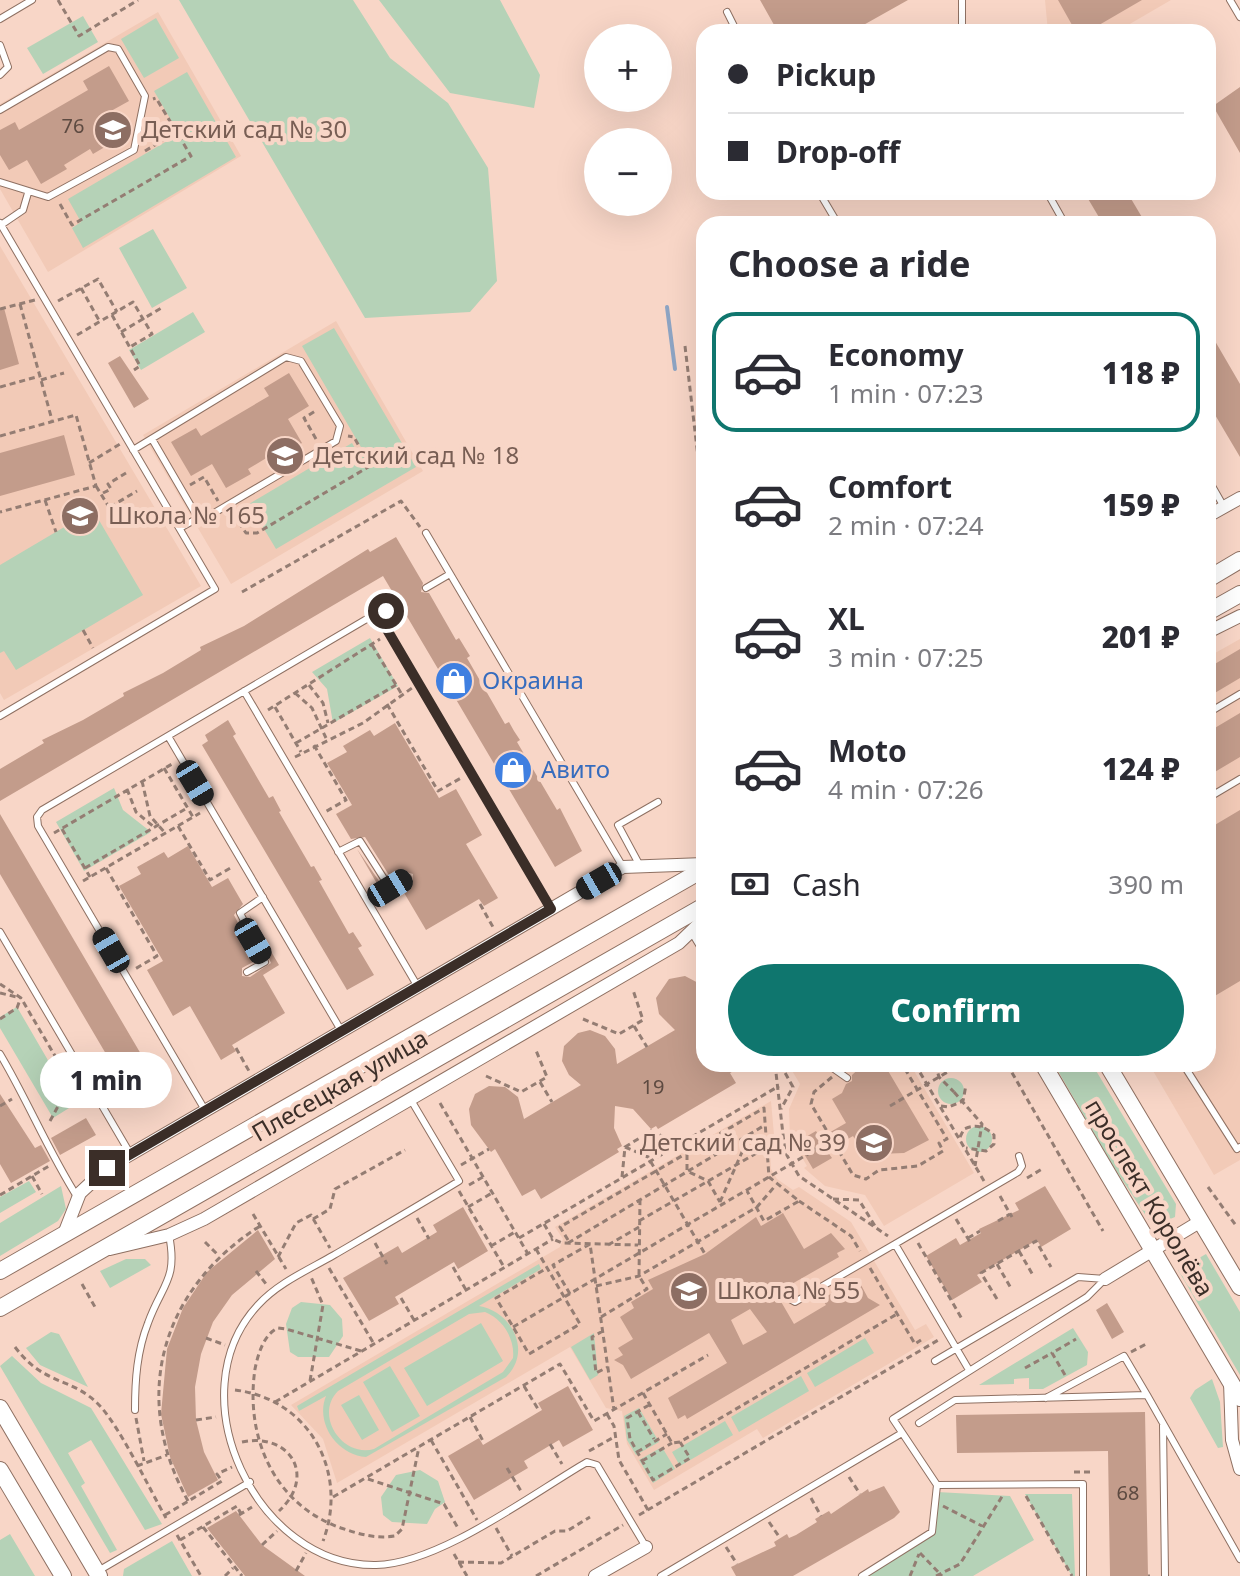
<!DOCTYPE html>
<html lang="en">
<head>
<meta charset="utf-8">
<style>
  :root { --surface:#fff; --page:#f7f7f7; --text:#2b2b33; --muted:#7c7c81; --line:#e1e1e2; --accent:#0f766e }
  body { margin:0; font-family:"Noto Sans",sans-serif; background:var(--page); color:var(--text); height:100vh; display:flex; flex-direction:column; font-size:30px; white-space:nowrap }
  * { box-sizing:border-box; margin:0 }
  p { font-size:26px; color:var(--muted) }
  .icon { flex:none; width:44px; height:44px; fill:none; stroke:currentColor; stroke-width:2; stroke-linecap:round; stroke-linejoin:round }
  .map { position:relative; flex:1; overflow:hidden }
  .panel { position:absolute; left:696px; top:216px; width:520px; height:856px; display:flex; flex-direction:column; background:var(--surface); border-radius:24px; box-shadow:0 8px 32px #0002 }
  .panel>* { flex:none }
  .guide { position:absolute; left:696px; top:24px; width:520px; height:176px; border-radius:24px; box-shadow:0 8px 32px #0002; display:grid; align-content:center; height:176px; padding:0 32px; background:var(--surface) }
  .controls { position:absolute; left:584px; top:24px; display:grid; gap:16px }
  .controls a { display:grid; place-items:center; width:88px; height:88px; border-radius:50%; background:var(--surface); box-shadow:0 8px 32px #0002; font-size:40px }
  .end { position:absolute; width:36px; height:36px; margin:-18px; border:10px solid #3b2e28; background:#fff; box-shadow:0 0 0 4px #fff }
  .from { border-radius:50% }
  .bubble { position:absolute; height:56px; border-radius:28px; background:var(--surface); box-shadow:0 8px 32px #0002; font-size:26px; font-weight:800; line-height:56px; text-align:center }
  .car { position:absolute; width:24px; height:48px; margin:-24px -12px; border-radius:10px; box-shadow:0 0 6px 2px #0007; background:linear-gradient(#222 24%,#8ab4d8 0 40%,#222 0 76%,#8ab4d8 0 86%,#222 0) }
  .guide b { display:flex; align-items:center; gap:28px; height:76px; font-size:30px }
  .guide b+b { border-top:2px solid var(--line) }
  .guide i { width:20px; height:20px; background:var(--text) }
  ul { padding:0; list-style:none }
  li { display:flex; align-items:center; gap:24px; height:120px; margin:0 16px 12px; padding:0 16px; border:4px solid transparent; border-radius:24px }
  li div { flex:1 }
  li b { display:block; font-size:30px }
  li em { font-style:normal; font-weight:800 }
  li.current { border-color:var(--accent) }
  li>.icon { width:72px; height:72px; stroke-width:1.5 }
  h2 { padding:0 32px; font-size:36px; line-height:96px }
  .pay { display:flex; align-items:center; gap:20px; height:88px; padding:0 32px; font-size:30px }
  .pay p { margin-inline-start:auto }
  .cta { display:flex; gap:16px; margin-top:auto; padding:16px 32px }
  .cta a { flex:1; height:92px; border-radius:48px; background:var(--accent); color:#fff; font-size:32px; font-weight:800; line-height:92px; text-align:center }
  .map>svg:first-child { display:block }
  .built { fill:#f2cab7 }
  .green { fill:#b5d2b7; fill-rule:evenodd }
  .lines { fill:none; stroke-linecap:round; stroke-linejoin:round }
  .stream { stroke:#8da4c3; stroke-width:4 }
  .building { fill:#c39c8b; fill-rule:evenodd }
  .lane-casing { stroke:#8e7062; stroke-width:8 }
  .street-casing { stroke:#8e7062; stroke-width:14 }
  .secondary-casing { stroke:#8e7062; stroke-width:18 }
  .path { stroke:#947d73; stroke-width:3; stroke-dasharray:6 4; stroke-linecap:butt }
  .lane { stroke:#fff; stroke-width:6 }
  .street { stroke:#fff; stroke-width:12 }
  .secondary { stroke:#fff; stroke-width:16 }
  .path-bridge { stroke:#947d73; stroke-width:3; stroke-dasharray:6 4; stroke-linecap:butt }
  .route { stroke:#3b2e28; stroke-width:10 }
  .labels { text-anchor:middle; stroke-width:8; stroke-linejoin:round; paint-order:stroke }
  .number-label { font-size:20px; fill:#5d4a41 }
  .education-label { font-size:24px; fill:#785e54; stroke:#f8d6c7; text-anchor:start }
  .shop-label { font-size:24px; fill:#366cbe; stroke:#f8d6c7; text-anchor:start }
  .street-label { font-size:24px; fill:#3b2e28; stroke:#f8d6c7 }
</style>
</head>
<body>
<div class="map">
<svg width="1240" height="1576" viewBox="0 0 1240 1576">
  <rect width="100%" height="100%" fill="#f8d6c7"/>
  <path class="built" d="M1045,0H1171L1116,32H1048Z
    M158,12L241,156L48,272L0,189V104Z
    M0,246L201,586L4,700L0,693Z
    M336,321L423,471L231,584L143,435Z
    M1240,639V1160L1214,1175L1149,1064H1208V657Z
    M788,1064H910L974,1173L884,1226L865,1195L825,1186L804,1168L807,1166L797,1149L794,1150L790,1137L789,1109L800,1084Z
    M771,1101L775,1146L770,1149L771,1169L777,1179L793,1190L799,1187L851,1222L915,1330L926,1324L934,1337L763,1438L757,1429L654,1490L627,1444L622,1411L606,1408L570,1347L337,1483L323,1439L291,1405L560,1247L563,1239L555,1227Z"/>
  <path class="green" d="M179,0H353L390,58L448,103L488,168L497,281L470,312L365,318Z
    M379,0H500L540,75L534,108L450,93Z
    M83,16L98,42L43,74L27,48Z
    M156,18L179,58L144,78L121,39Z
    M187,72L236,157L83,248L72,228L81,222L68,199L179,134L154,91Z
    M153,229L187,288L152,308L119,248Z
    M193,312L205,332L141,370L129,350Z
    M334,328L416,467L276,549L249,504L352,443L360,457L365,454L302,346Z
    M93,510L143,595L16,670L4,651L0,653V565Z
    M370,638L398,686L333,723L327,689L312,672Z
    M114,788L123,810L151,832L84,871L56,822Z
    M17,1007L74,1105L53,1118L0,1028V1017Z
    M1054,1064H1092L1176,1204L1175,1217L1156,1225L1150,1222L1113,1166Z
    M938 1091a13 13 0 1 1 26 0a13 13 0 1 1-26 0Z
    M966 1139a13 13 0 1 1 26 0a13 13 0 1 1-26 0Z
    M29,1181L36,1192L0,1213V1197Z
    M61,1186L66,1209L58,1221L0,1256V1223Z
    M1206,1254L1240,1312V1375L1178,1270Z
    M126,1259H145L151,1265L110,1288L100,1271Z
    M539,1264L541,1269L479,1306C511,1311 533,1351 506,1377L366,1457C337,1455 315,1423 326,1396L299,1411L297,1406ZM485,1312C503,1319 515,1339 513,1358L503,1372L374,1449C342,1458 314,1415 338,1391L469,1314Z
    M301,1302L330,1305L342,1319L343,1336L329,1357H298L290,1352L286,1324L292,1308Z
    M481,1323L503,1361L427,1406L404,1368Z
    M1073,1328L1088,1352L1087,1365L1043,1389H1029V1378L1014,1379V1384L979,1385Z
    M51,1332L59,1334L88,1387L40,1365L26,1348Z
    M594,1333L598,1375L590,1380L571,1347Z
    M865,1338L874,1353L815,1387L807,1373Z
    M12,1356L41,1383L91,1408L162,1524L145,1530L91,1440L68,1453L85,1483L81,1486L117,1550L110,1553L0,1366Z
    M390,1366L420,1416L392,1432L363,1382Z
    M801,1376L809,1391L739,1432L731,1417Z
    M1212,1379L1220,1402L1223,1447L1218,1448L1190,1398L1195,1390Z
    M359,1395L379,1430L362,1440L341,1405Z
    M639,1408L659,1442L636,1455L627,1440L624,1416Z
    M725,1421L733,1435L680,1466L672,1452Z
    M662,1447L675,1469L653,1483L639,1460Z
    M420,1470L438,1481L445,1502L435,1509L427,1524L392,1522L383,1515L381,1497L396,1475Z
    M937,1492L1010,1496L1034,1540L973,1576H862L932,1533Z
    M1025,1494H1072L1075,1576H1072Z
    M10,1534L35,1576H0V1540Z
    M172,1541L192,1576H123L124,1569Z"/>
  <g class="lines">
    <path class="stream" d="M667,307L675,369"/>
  </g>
  <path class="building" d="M760,0H908L851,32H778Z
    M1058,0H1142L1087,32H1076Z
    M109,66L129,101L111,111L125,135L93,154L90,149L64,165L67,169L41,184L27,160L9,170L0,155V130L15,122L19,130L88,90L83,81Z
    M1240,87V153L1213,106Z
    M1084,192H1127L1146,224H1103Z
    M4,308L19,364L0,370V309Z
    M1208,329L1240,384V457L1208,403Z
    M120,356L149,399L134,408L108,363Z
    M289,373L309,406L288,419L302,443L271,462L268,457L248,469L251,474L226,488L212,464L191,476L171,442L196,428L201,436L269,396L264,388Z
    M64,435L75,475L0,496V453Z
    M396,537L423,583L421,592L429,593L456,640L459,638L470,656L467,658L505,724L509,722L514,731L520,740L517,742L557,810L560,808L564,816L582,851L555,867L402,608L404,600L396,598L383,576L0,801V769L44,743L42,740L83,720L124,696L123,693L163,673L201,650L200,647L244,626L368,549L370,552Z
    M1240,649V678L1208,697V668Z
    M1240,713V757L1208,776V732Z
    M228,720L236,734L233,736L269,798L273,796L281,811L279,812L311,867L314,866L322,880L319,881L349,934L353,932L362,946L358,948L374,975L347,990L202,745L208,741L205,735Z
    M395,723L439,798L456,789L482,835L466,844L498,898L484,906L479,899L426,930L403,891L387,901L357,849L388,894L412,883L413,874L406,872L392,880L365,837L351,839L336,814L352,805L327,763L347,752L343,746L370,730L374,736Z
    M1240,810V981L1208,1000V829Z
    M0,814L155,1078L129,1093L0,874Z
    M188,846L212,887L228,878L243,904L234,915L257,960L242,968V976L250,977L271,963L249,914L279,965L263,975L285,1013L232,1045L236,1051L221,1060L190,1006L173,1016L147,970L163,961L119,886L141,874L137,867L164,852L168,858Z
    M685,976L704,986V1064H746L730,1073L736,1083L658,1129L656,1126L651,1129L633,1109L615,1106L614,1128L622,1146L617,1149L619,1152L541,1199L535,1189L522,1196L495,1149L491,1152L471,1125L469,1109L475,1094L489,1086L505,1087L518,1097L524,1119L581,1085L569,1075L562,1061L564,1046L578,1033L590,1030L605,1036L615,1049L617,1064L675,1030L659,1014L656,998L669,979Z
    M864,1064H884L929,1140L904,1153L878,1154L868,1160L853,1136L827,1151L832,1158L813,1169L797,1142L816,1131L820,1138L846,1123L832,1099L842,1093L846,1084L852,1081V1075Z
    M0,1094L35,1148L41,1145L50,1161L11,1183L0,1164Z
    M86,1118L96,1135L60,1155L51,1138Z
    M1045,1186L1071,1229L1041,1247L1037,1240L977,1275L982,1282L952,1300L926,1256L956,1238L960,1245L981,1233L979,1229L1019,1210L1015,1203Z
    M463,1207L488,1251L458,1269L454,1262L395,1297L399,1304L369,1321L343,1278L398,1246L402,1253L437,1232L433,1225Z
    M783,1213L804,1249L831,1233L845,1249L837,1253L839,1257L776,1293L794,1324L826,1305L822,1299L850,1283L854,1289L861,1285L868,1298L880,1305L687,1419L685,1415L678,1419L668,1398L727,1363L709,1333L631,1379L623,1365L614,1360L623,1355L618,1348L633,1339L620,1317L634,1308L631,1302L653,1289L648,1280L705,1254L756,1217L761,1226ZM750,1309L767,1332L743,1345L731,1320Z
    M258,1230L275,1259L232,1295L213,1322L201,1354L195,1387L196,1420L204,1452L218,1480L188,1497L170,1457L161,1414L167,1349L183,1308L207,1272Z
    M1107,1303L1124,1332L1112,1339L1096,1310Z
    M568,1386L593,1430L563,1447L559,1440L524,1461L528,1468L474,1500L448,1456L479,1438L483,1445L542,1410L538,1403Z
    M1145,1412L1148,1576H1110L1108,1451L957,1453L956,1415Z
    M884,1486L900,1512L894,1518L793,1576H736L731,1567L776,1546L774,1542L787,1534L789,1538L796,1535L817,1522L815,1519L829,1511L831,1514L868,1489L869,1492Z
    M236,1511L262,1545L305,1576H245L207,1528Z"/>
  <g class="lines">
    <defs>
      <path id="lane" d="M1230,0L1240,17
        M727,12L737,32
        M0,19L32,0
        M962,32V0
        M0,45L8,67L0,75
        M0,110L108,47L118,49L145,96L134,150L48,197L0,182
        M819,192L838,224
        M1047,192L1065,224
        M0,223L215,589L0,716
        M1,225L23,210L28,193
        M133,450L286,357L301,361L340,426L336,441L209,516L198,518L152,439
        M1208,479L1224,507
        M180,528L198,518
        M426,533L623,867
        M426,588L450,574
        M379,616L551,909
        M244,691L418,987
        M1208,713L1240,694
        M168,736L342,1032
        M1208,798L1240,779
        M338,852L360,841L390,888L408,878
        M639,864L618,825L658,802
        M0,932L131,1155
        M692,933L704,953
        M247,972L265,962L240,913L263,897
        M0,1054C28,1101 48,1151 78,1198
        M827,1064L847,1078
        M1183,1064L1237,1149L1240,1147
        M411,1100L459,1181C418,1206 375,1231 334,1255C308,1270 278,1283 258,1305C175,1394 256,1567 376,1565C439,1564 532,1494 587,1462L597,1465L646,1547
        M205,1110L38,826L37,817L42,810L365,620L399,603
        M786,1297L795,1302L895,1244
        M935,1361L1078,1277L1105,1279
        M969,1370L895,1244L1018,1172L1022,1166L1019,1156
        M1147,1395L1240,1559
        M135,1410C135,1380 137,1351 148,1323C162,1284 178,1280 169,1235
        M919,1423L955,1400L1147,1395L1124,1356L1046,1398
        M1163,1425L1165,1576
        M937,1485L1083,1484V1576
        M98,1571L250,1482
        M661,1576L902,1433
        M862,1576L932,1532L937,1485L893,1419L1087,1297L1105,1279"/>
      <path id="street" d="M1208,516L1240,498
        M1208,632L1240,616
        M64,1234L80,1193L107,1168L623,867L704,864
        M110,1249L169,1235L204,1219L679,943L704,919
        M1105,1279L1201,1221
        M1230,1382L1232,1440L1240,1469
        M595,1576L646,1547"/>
      <path id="secondary" d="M1208,579L1240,560
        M1208,612L1240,594
        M1043,1064L1240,1398
        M1107,1064L1240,1287
        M0,1271L704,869
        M0,1308L704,906
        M0,1408L99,1576
        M0,1470L63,1576"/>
    </defs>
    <use href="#lane" class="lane-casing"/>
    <use href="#street" class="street-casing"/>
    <use href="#secondary" class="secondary-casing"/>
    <path class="path" d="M58,0L79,36L138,0
      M145,151L176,132
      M60,204L72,225L191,156L156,98L153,99
      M81,288L100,322
      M58,301L98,279L117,312
      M20,304L52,420
      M0,309L35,300
      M112,315L140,366L134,370
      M121,332L163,307
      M77,335L133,302L152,334L130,347
      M685,346L704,508
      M41,380L64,373
      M0,387L40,376
      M0,436L76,415L96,486L0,512
      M316,439L304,418L317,410
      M89,463L120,444
      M190,485L204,477L218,501
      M96,486L120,525L147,509
      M103,493L111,489L108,484L126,473
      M45,500L56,532
      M110,507L137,491
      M233,514L246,533H257L370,466L354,437L348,436
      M242,592L401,501L420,527
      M83,630L93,648
      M372,645L401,693
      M309,685L323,703L328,723
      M295,693L312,708L326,738
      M387,704L438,791L461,778
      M275,707L301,752
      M268,710L380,639
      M296,743L396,685
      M314,745L346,800L325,812
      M295,757L363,723L412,688
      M164,768L193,817
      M142,781L150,816L166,834
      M127,789L136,812L154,827
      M178,826L210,880L232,867
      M62,829L90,877
      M54,833L172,764
      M85,868L187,808
      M106,868L157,956L135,969
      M83,881L200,813
      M480,904L493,927
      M0,984L21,998L75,1090
      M0,993L21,998
      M0,1019L17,1008L21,997
      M583,1019L619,1034L643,1020L633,990
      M634,1026L647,1047
      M236,1048L249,1071
      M775,1064L785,1152L799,1176L888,1236
      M915,1064L984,1181
      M917,1064L928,1069L943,1064
      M1007,1064L1103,1231
      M777,1068L784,1071L793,1087L781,1109
      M486,1076L521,1092L547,1077L535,1048
      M832,1077L814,1092L811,1104L853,1175L866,1179L879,1170L918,1166L943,1151L939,1143L947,1139L902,1064
      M540,1082L552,1102
      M954,1092L982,1124L975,1166
      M440,1103L528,1254
      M0,1106L12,1099
      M890,1106L961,1064
      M941,1106L949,1107L963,1101L966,1085
      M50,1121L63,1097L74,1090
      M960,1137L964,1129C975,1124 985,1126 994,1135V1144L986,1151L966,1148
      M625,1147L648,1157L705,1254
      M687,1154V1171L708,1181L720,1202
      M648,1155L651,1131
      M461,1165L489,1149
      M32,1176L42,1194
      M622,1177L625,1147L651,1131L679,1144
      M1027,1178L1042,1169
      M469,1185L483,1177
      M1208,1187L1237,1227
      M459,1191L504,1267
      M0,1195L49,1166
      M1000,1196L1012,1217
      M833,1199L859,1200L875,1226
      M799,1201L851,1236L860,1251
      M720,1202L750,1134
      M468,1207L492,1193
      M253,1214L286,1269
      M417,1218L429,1239
      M313,1219L330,1209L335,1189L405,1150
      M956,1219L970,1242
      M639,1221L767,1147
      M998,1221L1010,1214
      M544,1224L553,1239L562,1243L638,1245
      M519,1238L779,1086
      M968,1238L980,1231
      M568,1240L560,1227L764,1108L769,1177L799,1201L764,1221L747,1191
      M205,1242L219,1256
      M375,1243L387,1264
      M568,1243L765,1125
      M918,1243L962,1319
      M608,1245L639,1227
      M491,1246L515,1232
      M536,1249L580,1324L529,1354L496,1298L547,1268
      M1019,1251L1034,1277
      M278,1257L296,1223L311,1215L330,1248
      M997,1264L1012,1290
      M453,1267L466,1290
      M329,1268L374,1344
      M870,1268L915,1344L921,1340
      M256,1271L266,1284
      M82,1284L95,1307
      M596,1286L639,1276L757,1207L775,1186
      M570,1294L553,1265L590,1244L614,1410
      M401,1298L414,1320
      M997,1299L981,1273L1036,1241L1051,1267
      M601,1317L647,1289L639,1276L640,1199
      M513,1327L832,1140
      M603,1331L592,1337L596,1373L608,1367
      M206,1338L225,1345
      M15,1347C45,1387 72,1376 100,1406C121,1429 149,1488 166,1518
      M361,1351L286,1329L278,1328C264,1334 258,1354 255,1369C245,1436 273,1504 341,1528C359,1534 375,1539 395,1536L402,1529L419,1447
      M1131,1352L1148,1343
      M1025,1368L1052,1353
      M1065,1375L1052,1353L1076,1339
      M310,1381L323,1305L311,1277
      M524,1386L538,1409
      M235,1390C310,1399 349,1473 323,1541
      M643,1393L672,1443L680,1442L897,1314
      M275,1402L553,1239
      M649,1405L627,1418L630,1439L653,1480L690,1458L680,1442
      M638,1412L654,1439
      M607,1414L614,1426L619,1460L648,1510
      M470,1417L483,1441
      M136,1418L144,1461
      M196,1420L216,1417
      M431,1440L477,1520
      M242,1442C290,1432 317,1476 279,1511
      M550,1444L562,1464
      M589,1451L616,1436
      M637,1452L667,1434
      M642,1461L672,1443
      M137,1466L167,1455
      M507,1468L521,1491
      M1074,1472H1090V1476
      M849,1477L860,1494
      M368,1479L444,1504L458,1528
      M1026,1496L1072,1576
      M333,1497L560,1364L594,1421L708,1355
      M811,1498L821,1516
      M188,1501C130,1397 161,1289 260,1226
      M943,1506L982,1526
      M165,1515L222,1481L217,1474L232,1467
      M239,1515L252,1507
      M639,1515L940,1339
      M769,1522L780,1538
      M203,1527L242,1576
      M496,1528L512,1556
      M177,1535L201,1576
      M180,1540L237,1506L241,1514
      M262,1545L277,1531
      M726,1547L737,1564
      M920,1553L942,1576
      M454,1554L467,1576
      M458,1562L501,1563L555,1531H567L590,1517
      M296,1571L306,1553
      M225,1576L233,1568
      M536,1576L623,1525
      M910,1576L919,1554
      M936,1576L960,1564L1003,1495
      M1148,1576H1150"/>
    <use href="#lane" class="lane"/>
    <use href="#street" class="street"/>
    <use href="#secondary" class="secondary"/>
    <path class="path-bridge" d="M935,1064L939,1077L954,1092"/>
  </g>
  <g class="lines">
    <path class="route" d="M107,1168L551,909L379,616L386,611"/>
  </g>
  <defs>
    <symbol id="school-disc" viewBox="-11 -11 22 22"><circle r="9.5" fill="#8d6e63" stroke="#f8d6c7"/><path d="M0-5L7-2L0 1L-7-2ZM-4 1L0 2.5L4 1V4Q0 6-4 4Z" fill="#fff"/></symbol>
    <symbol id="shop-disc" viewBox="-11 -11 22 22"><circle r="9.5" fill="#3f7fe0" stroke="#f8d6c7"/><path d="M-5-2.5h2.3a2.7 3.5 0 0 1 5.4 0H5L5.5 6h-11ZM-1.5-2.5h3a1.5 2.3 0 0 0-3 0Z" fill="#fff"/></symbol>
  </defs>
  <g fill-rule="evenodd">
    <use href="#school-disc" x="91" y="108" width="44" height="44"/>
    <use href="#school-disc" x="263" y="434" width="44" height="44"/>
    <use href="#school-disc" x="58" y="494" width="44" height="44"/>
    <use href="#shop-disc" x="432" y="659" width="44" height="44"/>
    <use href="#shop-disc" x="491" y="748" width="44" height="44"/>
    <use href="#school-disc" x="852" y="1121" width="44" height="44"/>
    <use href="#school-disc" x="667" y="1269" width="44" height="44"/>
  </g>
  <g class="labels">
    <g class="number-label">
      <text x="73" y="133">76</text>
      <text x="653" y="1094">19</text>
      <text x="1128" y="1500">68</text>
    </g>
    <g class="education-label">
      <text x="141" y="138">Детский сад № 30</text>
      <text x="313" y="464">Детский сад № 18</text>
      <text x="108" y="524">Школа № 165</text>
      <text x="846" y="1151" text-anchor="end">Детский сад № 39</text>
      <text x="717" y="1299">Школа № 55</text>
    </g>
    <g class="shop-label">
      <text x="482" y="689">Окраина</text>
      <text x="541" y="778">Авито</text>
    </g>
    <g class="street-label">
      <text transform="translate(340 1086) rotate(-30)" y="8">Плесецкая улица</text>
      <text transform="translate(1149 1198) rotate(59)" y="8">проспект Королёва</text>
    </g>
  </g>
</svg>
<div class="controls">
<a>+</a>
<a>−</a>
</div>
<i class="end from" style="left:386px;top:611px"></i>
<i class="end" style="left:107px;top:1168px"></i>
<div class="bubble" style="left:40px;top:1052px;width:132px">1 min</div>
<i class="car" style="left:195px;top:783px;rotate:149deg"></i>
<i class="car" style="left:599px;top:881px;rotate:240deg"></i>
<i class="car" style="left:390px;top:888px;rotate:59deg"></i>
<i class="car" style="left:253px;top:941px;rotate:150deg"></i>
<i class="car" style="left:111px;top:950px;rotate:330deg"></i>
<div class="guide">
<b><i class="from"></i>Pickup</b>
<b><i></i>Drop-off</b>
</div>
<section class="panel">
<h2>Choose a ride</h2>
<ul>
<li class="current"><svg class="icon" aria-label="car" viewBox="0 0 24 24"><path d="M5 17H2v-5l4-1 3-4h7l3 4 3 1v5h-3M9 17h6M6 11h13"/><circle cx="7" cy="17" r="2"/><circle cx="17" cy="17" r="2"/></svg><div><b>Economy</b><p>1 min · 07:23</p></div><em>118 ₽</em></li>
<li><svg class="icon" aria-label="car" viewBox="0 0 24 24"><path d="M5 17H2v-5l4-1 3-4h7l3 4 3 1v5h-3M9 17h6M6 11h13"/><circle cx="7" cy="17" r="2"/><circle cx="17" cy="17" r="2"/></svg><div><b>Comfort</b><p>2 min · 07:24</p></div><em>159 ₽</em></li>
<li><svg class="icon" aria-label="car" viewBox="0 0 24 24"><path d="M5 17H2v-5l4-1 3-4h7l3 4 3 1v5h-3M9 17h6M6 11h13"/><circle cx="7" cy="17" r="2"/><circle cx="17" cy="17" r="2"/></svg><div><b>XL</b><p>3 min · 07:25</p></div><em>201 ₽</em></li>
<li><svg class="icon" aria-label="car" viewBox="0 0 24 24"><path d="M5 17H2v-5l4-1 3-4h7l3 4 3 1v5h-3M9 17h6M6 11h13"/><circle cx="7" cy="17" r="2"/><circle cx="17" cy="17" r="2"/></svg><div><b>Moto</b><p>4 min · 07:26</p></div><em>124 ₽</em></li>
</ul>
<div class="pay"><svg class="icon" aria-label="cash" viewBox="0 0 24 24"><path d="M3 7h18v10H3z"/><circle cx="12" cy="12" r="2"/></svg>Cash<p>390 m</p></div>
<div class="cta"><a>Confirm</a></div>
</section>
</div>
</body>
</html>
